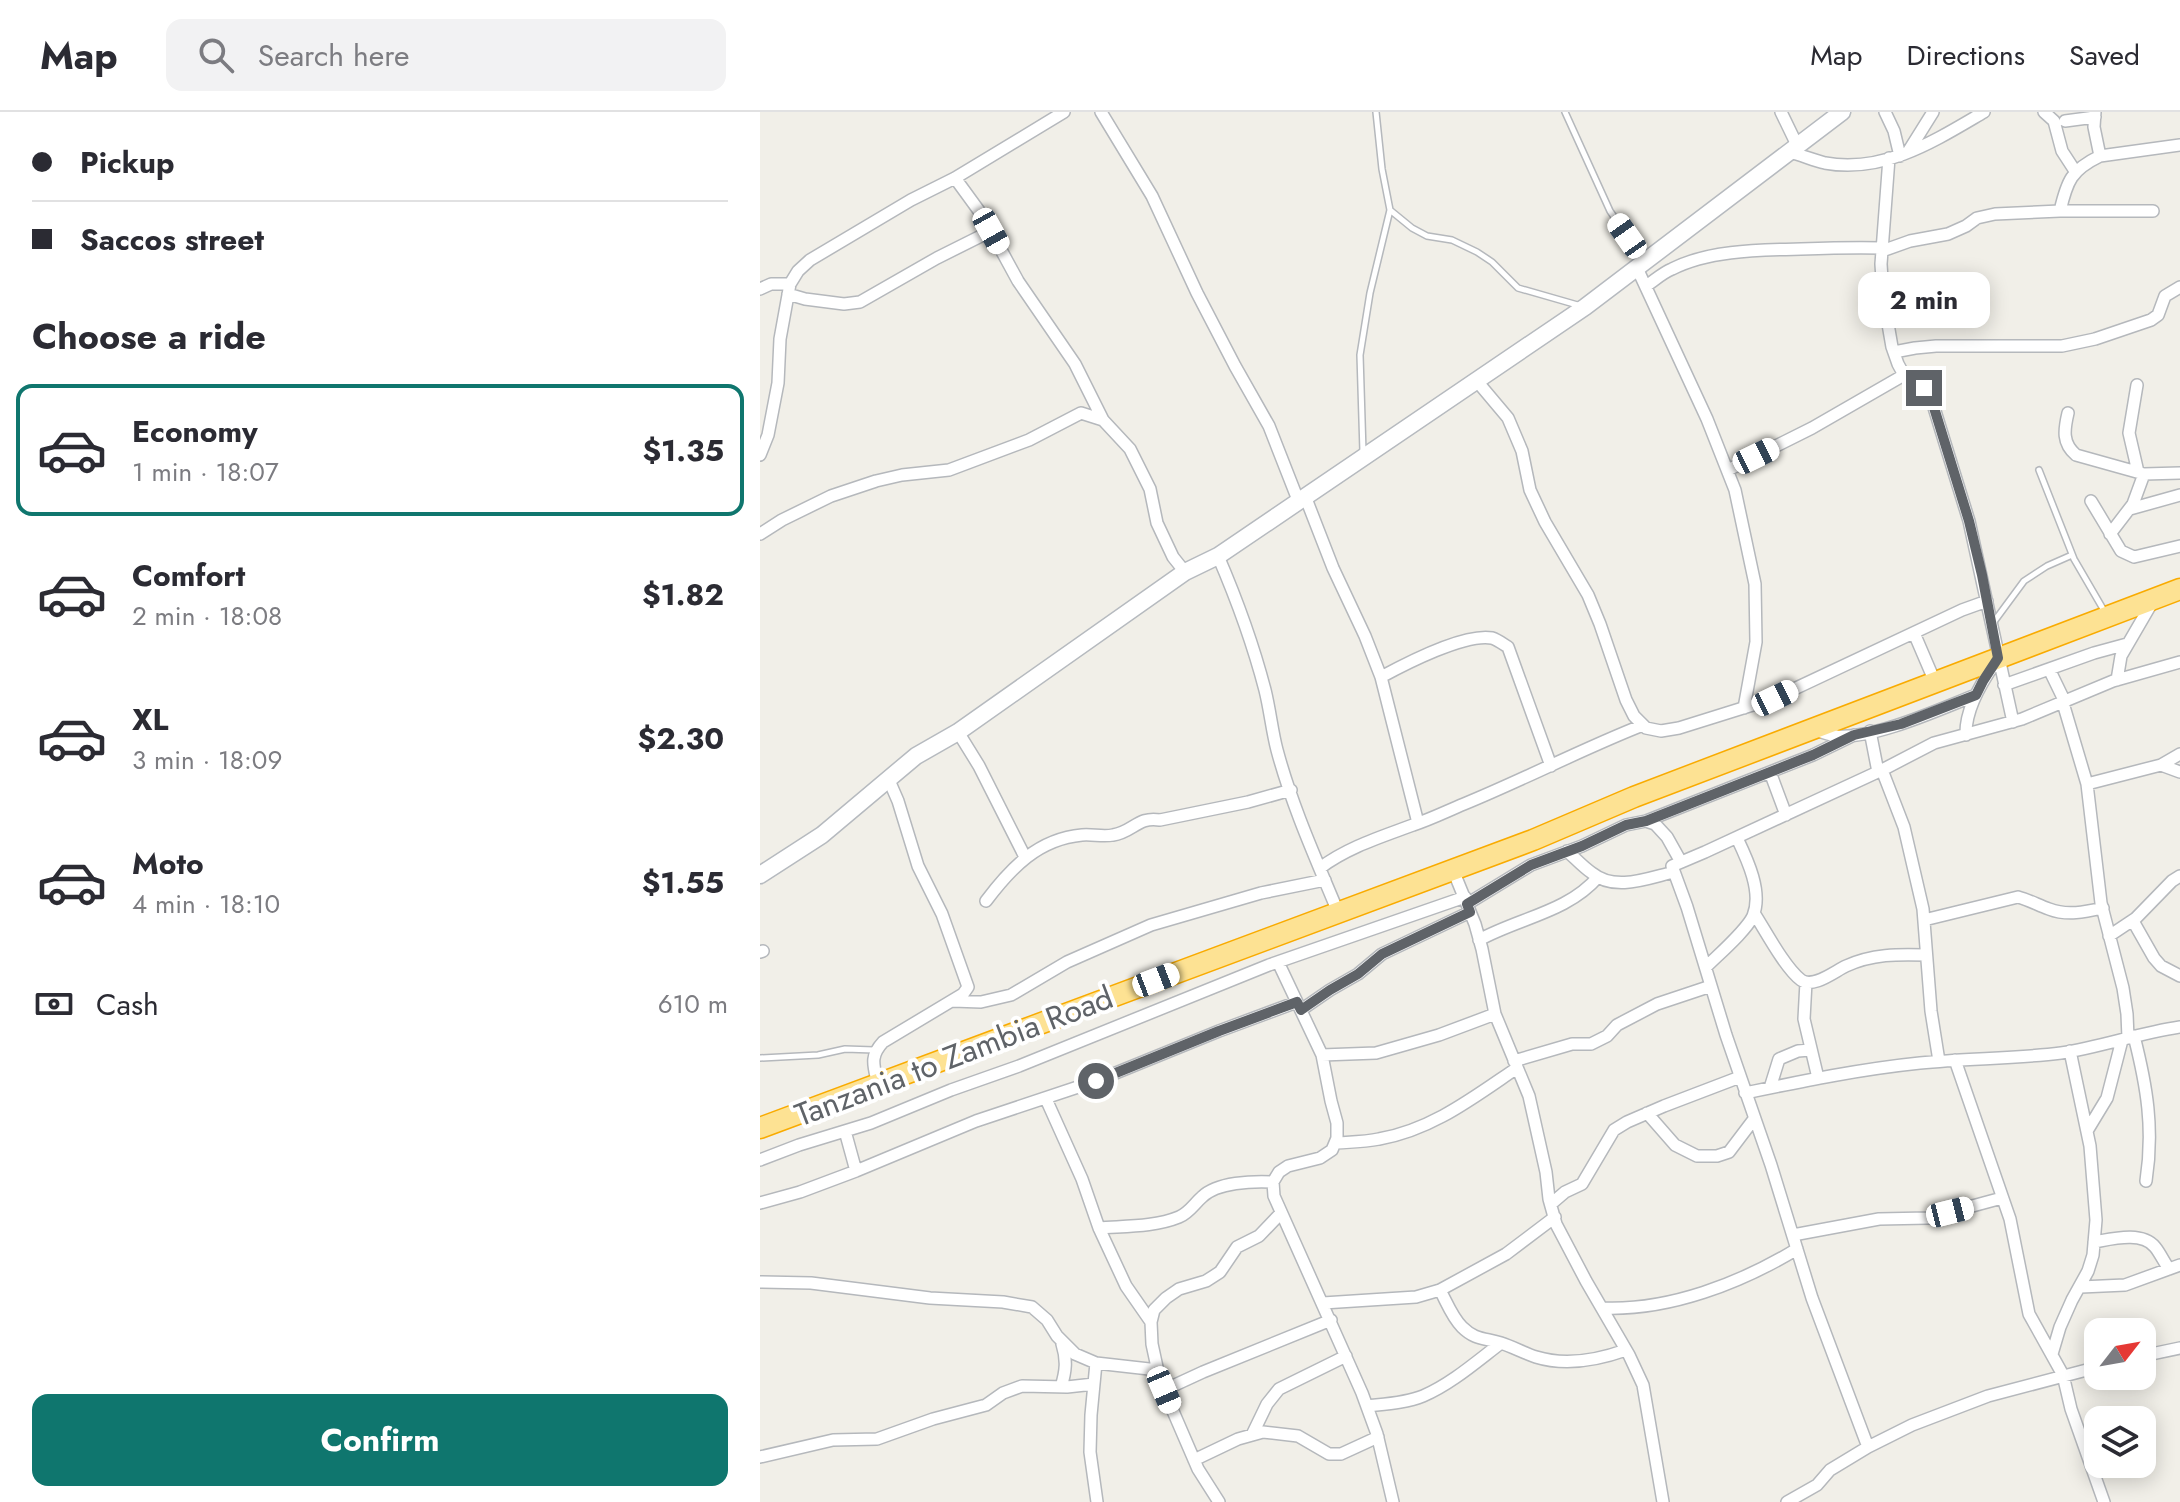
<!DOCTYPE html>
<html lang="en">
<head>
<meta charset="utf-8">
<style>
  :root { --surface:#fff; --page:#f2f2f3; --text:#2b2b33; --muted:#7c7c81; --line:#e1e1e2; --accent:#0f766e }
  body { margin:0; font-family:Jost,sans-serif; background:var(--page); color:var(--text); height:100vh; display:flex; flex-direction:column; font-size:30px; white-space:nowrap }
  * { box-sizing:border-box; margin:0 }
  p { font-size:26px; color:var(--muted) }
  .icon { flex:none; width:44px; height:44px; fill:none; stroke:currentColor; stroke-width:2; stroke-linecap:round; stroke-linejoin:round }
  .map { position:relative; flex:1; overflow:hidden }
  .sheet { display:flex; flex-direction:column; background:var(--surface); width:760px }
  .sheet>* { flex:none }
  .top-card { display:grid; align-content:center; height:176px; padding:0 32px; background:var(--surface) }
  .needle { width:52px; rotate:59deg }
  .buttons { position:absolute; left:1324px; top:1206px; display:grid; gap:16px }
  .buttons a { display:grid; place-items:center; width:72px; height:72px; border-radius:16px; background:var(--surface); box-shadow:0 4px 20px #0003; font-size:40px }
  .end { position:absolute; width:36px; height:36px; margin:-18px; border:10px solid #5f6368; background:#fff; box-shadow:0 0 0 4px #fff }
  .from { border-radius:50% }
  .bubble { position:absolute; height:56px; border-radius:16px; background:var(--surface); box-shadow:0 4px 20px #0003; font-size:26px; font-weight:700; line-height:56px; text-align:center }
  .car { position:absolute; width:24px; height:48px; margin:-24px -12px; border-radius:10px; box-shadow:0 0 6px 2px #0007; background:linear-gradient(#fff 24%,#345 0 40%,#fff 0 76%,#345 0 86%,#fff 0) }
  .top-card b { display:flex; align-items:center; gap:28px; height:76px; font-size:30px }
  .top-card b+b { border-top:2px solid var(--line) }
  .top-card i { width:20px; height:20px; background:var(--text) }
  ul { padding:0; list-style:none }
  li { display:flex; align-items:center; gap:24px; height:132px; margin:0 16px 12px; padding:0 16px; border:4px solid transparent; border-radius:16px }
  li div { flex:1 }
  li b { display:block; font-size:30px }
  li em { font-style:normal; font-weight:700 }
  li.current { border-color:var(--accent) }
  li>.icon { width:72px; height:72px; stroke-width:1.5 }
  h2 { padding:0 32px; font-size:36px; line-height:96px }
  .pay { display:flex; align-items:center; gap:20px; height:88px; padding:0 32px; font-size:30px }
  .pay p { margin-inline-start:auto }
  .cta { display:flex; gap:16px; margin-top:auto; padding:16px 32px }
  .cta a { flex:1; height:92px; border-radius:16px; background:var(--accent); color:#fff; font-size:32px; font-weight:700; line-height:92px; text-align:center }
  header { display:flex; align-items:center; gap:48px; box-sizing:border-box; height:112px; padding:0 40px; background:var(--surface); border-bottom:2px solid var(--line) }
  header strong { font-size:38px }
  nav { display:flex; gap:44px; margin-inline-start:auto; font-size:28px }
  .search { width:560px; height:72px; background:var(--page); display:flex; align-items:center; gap:20px; box-sizing:border-box; padding:0 28px; border-radius:16px; color:var(--muted); font-size:30px }
  main { display:flex; flex:1; min-height:0 }
  .map>svg:first-child { display:block }
  .lines { fill:none; stroke-linecap:round; stroke-linejoin:round }
  .lane-casing { stroke:#b5b8bc; stroke-width:8 }
  .street-casing { stroke:#b5b8bc; stroke-width:14 }
  .secondary-casing { stroke:#b6babf; stroke-width:19 }
  .highway-casing { stroke:#f9ab00; stroke-width:23 }
  .lane { stroke:#fff; stroke-width:5 }
  .street { stroke:#fff; stroke-width:11 }
  .secondary { stroke:#fff; stroke-width:16 }
  .highway { stroke:#fde293; stroke-width:20 }
  .route { stroke:#5f6368; stroke-width:10 }
  .labels { text-anchor:middle; stroke-width:8; stroke-linejoin:round; paint-order:stroke }
  .street-label { font-size:32px; fill:#5f6368; stroke:#fff }
</style>
</head>
<body>
<header>
<strong>Map</strong>
<div class="search"><svg class="icon" aria-label="search" viewBox="0 0 24 24"><circle cx="10" cy="10" r="6"/><path d="M15 15l6 6"/></svg>Search here</div>
<nav><a>Map</a><a>Directions</a><a>Saved</a></nav>
</header>
<main>
<section class="sheet">
<div class="top-card">
<b><i class="from"></i>Pickup</b>
<b><i></i>Saccos street</b>
</div>
<h2>Choose a ride</h2>
<ul>
<li class="current"><svg class="icon" aria-label="car" viewBox="0 0 24 24"><path d="M5 17H2v-5l4-1 3-4h7l3 4 3 1v5h-3M9 17h6M6 11h13"/><circle cx="7" cy="17" r="2"/><circle cx="17" cy="17" r="2"/></svg><div><b>Economy</b><p>1 min · 18:07</p></div><em>$1.35</em></li>
<li><svg class="icon" aria-label="car" viewBox="0 0 24 24"><path d="M5 17H2v-5l4-1 3-4h7l3 4 3 1v5h-3M9 17h6M6 11h13"/><circle cx="7" cy="17" r="2"/><circle cx="17" cy="17" r="2"/></svg><div><b>Comfort</b><p>2 min · 18:08</p></div><em>$1.82</em></li>
<li><svg class="icon" aria-label="car" viewBox="0 0 24 24"><path d="M5 17H2v-5l4-1 3-4h7l3 4 3 1v5h-3M9 17h6M6 11h13"/><circle cx="7" cy="17" r="2"/><circle cx="17" cy="17" r="2"/></svg><div><b>XL</b><p>3 min · 18:09</p></div><em>$2.30</em></li>
<li><svg class="icon" aria-label="car" viewBox="0 0 24 24"><path d="M5 17H2v-5l4-1 3-4h7l3 4 3 1v5h-3M9 17h6M6 11h13"/><circle cx="7" cy="17" r="2"/><circle cx="17" cy="17" r="2"/></svg><div><b>Moto</b><p>4 min · 18:10</p></div><em>$1.55</em></li>
</ul>
<div class="pay"><svg class="icon" aria-label="cash" viewBox="0 0 24 24"><path d="M3 7h18v10H3z"/><circle cx="12" cy="12" r="2"/></svg>Cash<p>610 m</p></div>
<div class="cta"><a>Confirm</a></div>
</section>
<div class="map">
<svg width="1420" height="1390" viewBox="0 0 1420 1390">
  <rect width="100%" height="100%" fill="#f1efe8"/>
  <g class="lines">
    <defs>
      <path id="lane" d="M805,0L850,99L883,147
        M630,98L652,116L667,124L692,128L717,140L732,150L758,176L821,194
        M603,340L600,243L610,181L630,98L622,57L616,0
        M1279,358L1314,447L1346,502
        M1233,511L1264,469L1287,454L1312,443
        M0,946L58,943L85,937L114,938"/>
      <path id="street" d="M341,0L392,84L437,181L475,254L509,314L538,388
        M1021,0L1037,33
        M1125,0L1134,19L1140,44
        M1284,0L1294,9L1302,39L1315,59
        M1335,0L1334,15L1340,44
        M1305,9L1335,5
        M1029,40C1041,43 1053,48 1065,51C1124,62 1176,28 1224,0
        M1148,40L1173,0
        M1129,46L1121,152L1123,183L1132,235L1138,252L1144,263L1164,276L1171,286L1209,409L1253,610
        M195,66L222,103L258,169L315,252L343,308
        M1300,99C1307,69 1311,58 1340,44L1420,33
        M1122,139L1150,129L1188,122L1206,114L1217,106L1235,102L1300,99H1393
        M877,156L947,307L975,378L995,472L996,530L984,596
        M886,174C894,169 902,161 912,157C949,138 1000,138 1041,137C1068,136 1095,135 1122,136
        M0,177L11,172H30
        M28,182L45,187L84,192L100,190L177,146L231,119
        M1134,240L1155,236L1176,234H1302L1335,227L1391,208L1398,203L1405,184L1420,175
        M716,268L748,306L762,339L770,378L785,410L828,483L840,512L866,588L874,604L886,616L901,619L919,616L1015,586L1202,498L1227,489
        M1377,273L1369,321L1378,360
        M1308,301C1304,318 1302,331 1316,343L1384,362L1420,361
        M0,343L8,323L18,271L20,227L30,172L38,159L50,148L151,88L195,66L304,0
        M968,358L1052,316L1144,263
        M545,384L573,456L605,524L621,565L658,711
        M1331,389L1361,439L1374,445L1420,434
        M1370,397L1420,383
        M0,422L22,408L71,384L116,369L142,363L189,358L269,328L321,301L343,308L370,337L390,377L397,411L413,445L425,460
        M1350,422L1373,392L1384,362
        M458,444C477,488 493,532 505,578C510,598 512,619 517,638C532,694 556,747 578,800
        M1154,521L1175,570
        M1289,557L1305,590
        M621,565C645,552 705,521 732,526C738,528 743,532 748,535L791,654
        M1357,568L1361,544L1393,489
        M1244,573L1334,541L1367,532
        M1303,591L1327,672L1341,791L1363,876L1367,902L1368,926
        M1053,617C1061,620 1069,623 1077,624C1115,627 1180,597 1216,583
        M1110,619L1118,660
        M198,620L219,654L265,745
        M1206,623C1205,598 1221,571 1235,551
        M1401,653L1420,642
        M1122,658L1144,715L1163,797L1171,899L1179,949
        M1010,660L1026,703
        M1327,672L1401,653L1420,660
        M886,709L1053,643L1094,623
        M807,739C815,746 823,755 832,761C855,780 888,766 914,760
        M560,756C588,735 621,725 653,713C671,707 687,699 704,692C765,667 822,637 883,613
        M693,758L715,812L722,837L735,902L769,984L786,1060L789,1087L796,1112L826,1169L869,1243L883,1273L903,1390
        M226,789C251,756 278,727 322,723C332,722 343,725 353,723C373,720 378,704 400,708L488,690L531,678
        M707,792L771,753L822,734L866,713L886,709L895,712L907,725L921,750
        M994,801C1005,818 1025,856 1041,868C1053,877 1075,859 1086,854C1112,842 1138,842 1166,843
        M1164,808L1258,785C1269,788 1278,793 1289,797C1307,804 1325,800 1343,796
        M1373,809L1394,846L1401,854L1420,864
        M1349,824L1376,806L1412,769L1420,764
        M719,828C759,806 808,800 838,765
        M0,840L3,839
        M518,850L562,943L571,989L577,1011V1026L572,1038L560,1046L528,1054L519,1060L513,1070L514,1084L602,1281L617,1322L633,1390
        M946,855C959,842 986,819 993,804C1003,780 987,747 977,726
        M1046,870L1044,907L1058,966
        M193,889L221,890L251,883L307,850L391,813L501,781L565,768
        M541,898L570,878L598,862L622,842L710,800
        M1374,924C1387,975 1394,1017 1386,1069
        M562,943L616,941L679,923L735,902
        M1195,948L1250,1107L1269,1202L1303,1263L1311,1297L1344,1390
        M754,949L812,932H831L847,924L857,913L897,892L951,874
        M118,973C114,954 109,945 123,930L203,882L208,875L182,802L158,754L138,689L128,666
        M1010,976L1019,947L1038,939L1050,938
        M985,981C1043,969 1101,957 1160,951C1207,946 1254,947 1301,941C1341,935 1379,921 1420,915
        M286,987L322,1067L339,1116L366,1174L391,1210
        M887,1001L915,1033L937,1044H957L969,1040L994,1007
        M85,1019L96,1059
        M1327,1019L1347,986L1362,928
        M575,1031C590,1030 605,1030 619,1027C672,1018 714,985 757,956
        M0,1048L39,1033L111,1011L191,978L259,954L509,853L705,785
        M0,1091L40,1080L96,1059L216,1009L336,969L459,919L537,890
        M791,1092L805,1080L822,1072L854,1018L867,1010L904,994L980,965
        M339,1116C364,1114 395,1115 419,1105C429,1101 434,1092 442,1085C457,1070 493,1069 513,1070
        M1033,1123L1119,1107L1168,1106L1242,1086
        M1334,1130C1352,1127 1382,1119 1395,1135C1400,1141 1404,1150 1409,1157
        M0,1170L51,1171L170,1186L243,1190L272,1195L287,1208L297,1224L315,1242L336,1251L398,1258
        M1321,1175L1365,1173L1420,1153
        M680,1178C687,1191 692,1205 702,1215C715,1228 725,1226 741,1231C753,1235 764,1241 776,1245C805,1254 838,1248 866,1238
        M563,1191L656,1185L680,1178L746,1142L795,1105
        M842,1196C909,1199 981,1171 1037,1137
        M1292,1242L1300,1215L1312,1188L1328,1159L1333,1143L1336,1108L1330,1034L1310,939
        M1382,1244L1420,1236
        M336,1251L331,1303L330,1340L337,1390
        M301,1275C306,1259 307,1248 302,1232
        M404,1278L443,1260L571,1208
        M607,1294C625,1292 646,1291 663,1284C691,1272 716,1250 741,1231
        M492,1323L507,1292L519,1277L586,1244
        M1108,1335L1052,1186L1011,1053L966,923L927,795L912,754L945,740L1122,658L1174,631L1262,607L1353,569L1420,550
        M0,1345L73,1328L117,1327L173,1307L226,1293L243,1281L262,1274L307,1275L334,1272
        M434,1348L478,1327L503,1320L538,1324L569,1342H581L618,1325
        M459,1390L438,1357L400,1269L392,1232L391,1210L394,1198L406,1186L419,1177L446,1169L460,1160L477,1135L499,1124L521,1101
        M1027,1390L1057,1373L1070,1358L1108,1335L1152,1313L1228,1284L1338,1255"/>
      <path id="secondary" d="M0,763L62,723L156,644L198,620L425,460L458,444L825,195L1082,0"/>
      <path id="highway" d="M0,1016L773,728L874,685L1420,477"/>
    </defs>
    <use href="#lane" class="lane-casing"/>
    <use href="#street" class="street-casing"/>
    <use href="#secondary" class="secondary-casing"/>
    <use href="#highway" class="highway-casing"/>
    <use href="#lane" class="lane"/>
    <use href="#street" class="street"/>
    <use href="#secondary" class="secondary"/>
    <use href="#highway" class="highway"/>
  </g>
  <g class="lines">
    <path class="route" d="M336,969L459,919L537,890L541,898L570,878L598,862L622,842L710,800L707,792L771,753L822,734L866,713L886,709L1053,643L1094,623L1141,612L1216,583L1223,569L1238,546L1222,463L1209,409L1171,286L1164,276"/>
  </g>
  <g class="labels">
    <g class="street-label">
      <text transform="translate(194 944) rotate(-21)" y="11">Tanzania to Zambia Road</text>
    </g>
  </g>
</svg>
<div class="buttons">
<a><svg class="needle" viewBox="-14 -14 28 28"><path d="M0-13l5 13h-10z" fill="#e53935"/><path d="M0 13l5-13h-10z" fill="#7c7c81"/></svg></a>
<a><svg class="icon" aria-label="layers" viewBox="0 0 24 24"><path d="M12 4l9 5-9 5-9-5zM3 14l9 5 9-5"/></svg></a>
</div>
<i class="end from" style="left:336px;top:969px"></i>
<i class="end" style="left:1164px;top:276px"></i>
<div class="bubble" style="left:1098px;top:160px;width:132px">2 min</div>
<i class="car" style="left:231px;top:119px;rotate:151deg"></i>
<i class="car" style="left:867px;top:124px;rotate:325deg"></i>
<i class="car" style="left:996px;top:344px;rotate:64deg"></i>
<i class="car" style="left:1015px;top:586px;rotate:64deg"></i>
<i class="car" style="left:396px;top:868px;rotate:69deg"></i>
<i class="car" style="left:1190px;top:1100px;rotate:76deg"></i>
<i class="car" style="left:404px;top:1278px;rotate:157deg"></i>
</div>
</main>
</body>
</html>
